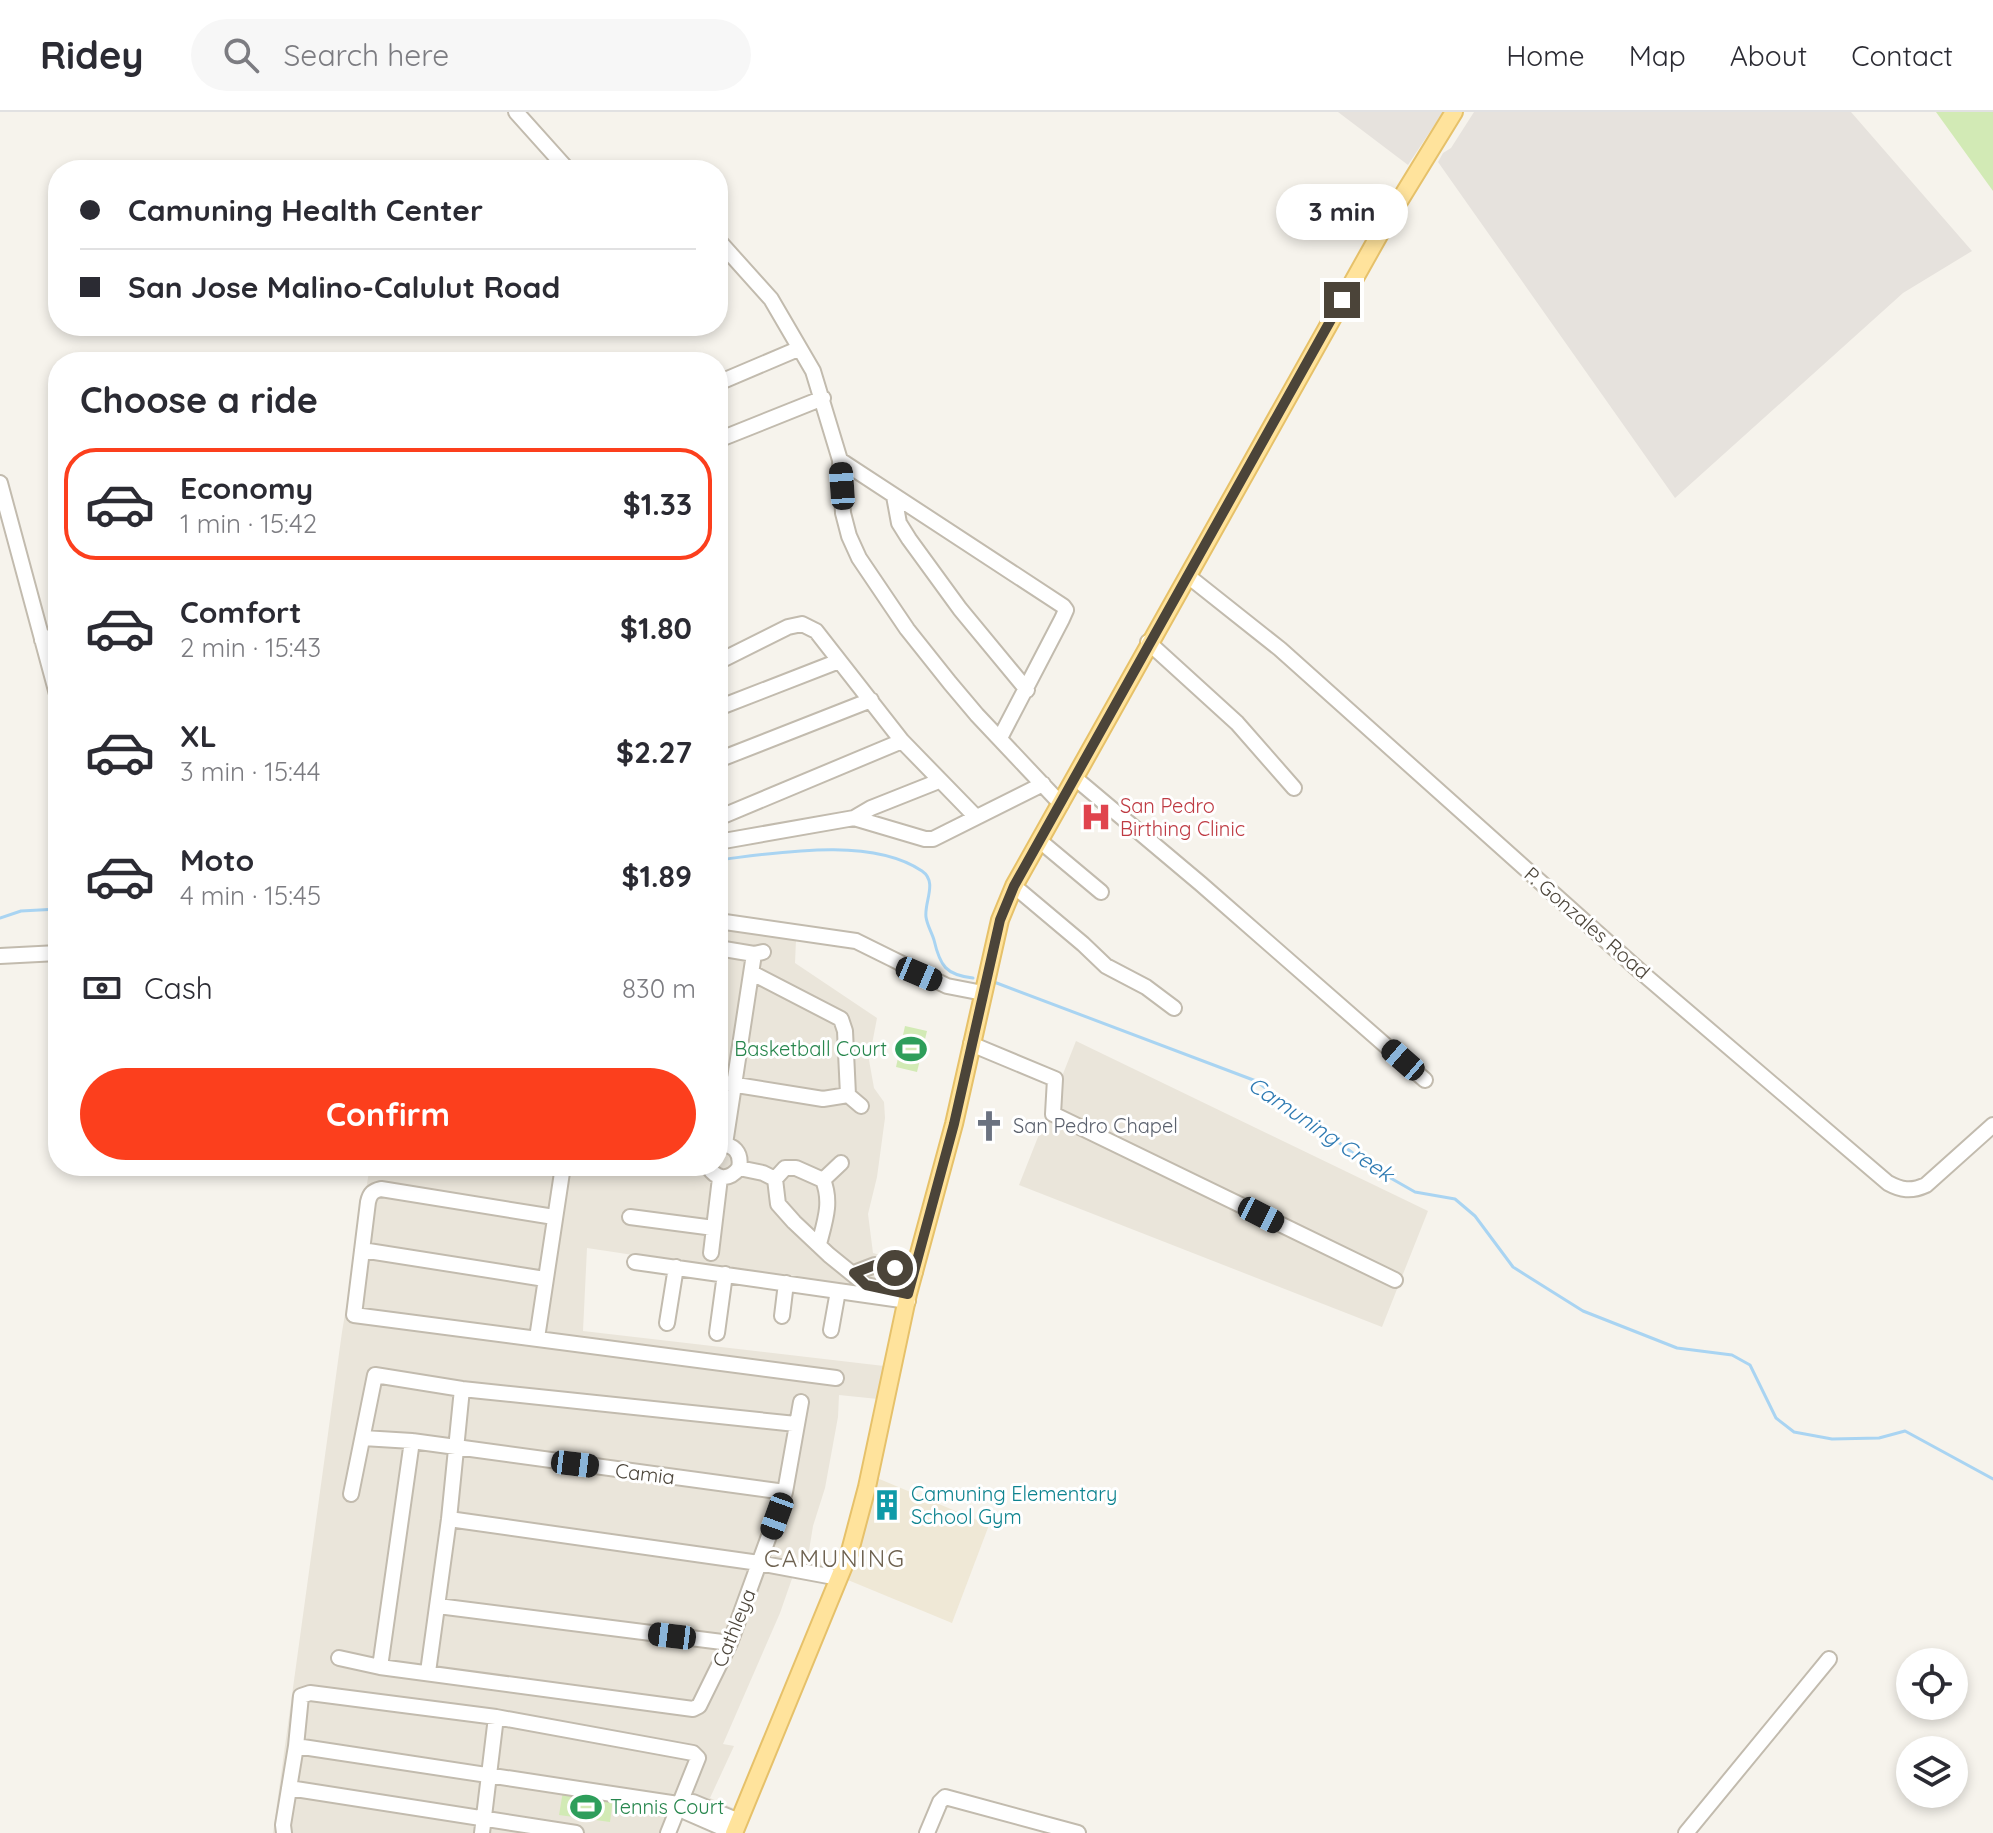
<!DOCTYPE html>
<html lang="en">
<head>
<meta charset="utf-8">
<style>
  :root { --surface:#fff; --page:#f7f7f7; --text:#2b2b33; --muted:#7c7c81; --line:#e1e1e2; --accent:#fc3f1d }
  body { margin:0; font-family:Quicksand,sans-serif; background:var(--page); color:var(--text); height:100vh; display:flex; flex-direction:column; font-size:30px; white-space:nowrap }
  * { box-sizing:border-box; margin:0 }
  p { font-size:26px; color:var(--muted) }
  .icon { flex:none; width:44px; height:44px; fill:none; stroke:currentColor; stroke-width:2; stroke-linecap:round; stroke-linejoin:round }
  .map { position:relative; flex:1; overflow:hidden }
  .side { position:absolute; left:48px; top:240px; width:680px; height:824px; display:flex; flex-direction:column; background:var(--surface); border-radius:32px; box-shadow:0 4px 12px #0003 }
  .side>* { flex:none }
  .banner { position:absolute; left:48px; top:48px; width:680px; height:176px; border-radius:32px; box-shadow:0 4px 12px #0003; display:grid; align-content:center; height:176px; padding:0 32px; background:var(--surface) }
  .tools { position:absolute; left:1896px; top:1536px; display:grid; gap:16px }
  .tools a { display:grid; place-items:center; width:72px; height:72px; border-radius:50%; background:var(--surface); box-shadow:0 4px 12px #0003; font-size:40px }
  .end { position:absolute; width:36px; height:36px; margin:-18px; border:10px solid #4b4439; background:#fff; box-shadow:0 0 0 4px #fff }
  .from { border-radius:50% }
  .bubble { position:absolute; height:56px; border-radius:28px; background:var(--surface); box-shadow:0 4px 12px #0003; font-size:26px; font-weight:700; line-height:56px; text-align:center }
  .car { position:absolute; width:24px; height:48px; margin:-24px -12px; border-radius:10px; box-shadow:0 0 6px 2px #0007; background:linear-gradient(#222 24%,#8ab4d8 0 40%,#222 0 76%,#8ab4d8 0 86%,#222 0) }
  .banner b { display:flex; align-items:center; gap:28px; height:76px; font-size:30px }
  .banner b+b { border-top:2px solid var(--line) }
  .banner i { width:20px; height:20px; background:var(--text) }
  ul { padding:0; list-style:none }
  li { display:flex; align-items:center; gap:24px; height:112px; margin:0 16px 12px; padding:0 16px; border:4px solid transparent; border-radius:32px }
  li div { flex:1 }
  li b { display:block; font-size:30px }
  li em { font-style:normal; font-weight:700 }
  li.active { border-color:var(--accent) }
  li>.icon { width:72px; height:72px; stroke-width:1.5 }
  h2 { padding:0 32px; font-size:36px; line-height:96px }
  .pay { display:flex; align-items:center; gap:20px; height:88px; padding:0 32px; font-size:30px }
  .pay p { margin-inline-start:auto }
  .cta { display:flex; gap:16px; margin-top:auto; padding:16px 32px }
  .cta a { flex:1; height:92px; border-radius:48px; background:var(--accent); color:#fff; font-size:32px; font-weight:700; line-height:92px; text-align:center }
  header { display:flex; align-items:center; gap:48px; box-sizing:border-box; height:112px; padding:0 40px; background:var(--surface); border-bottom:2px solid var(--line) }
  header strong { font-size:38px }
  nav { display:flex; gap:44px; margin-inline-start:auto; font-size:28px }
  .search { width:560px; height:72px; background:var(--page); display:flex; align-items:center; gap:20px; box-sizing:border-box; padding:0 28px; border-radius:44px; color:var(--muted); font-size:30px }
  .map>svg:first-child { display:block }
  .residential { fill:#eae5da }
  .industrial { fill:#e6e2dd }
  .education { fill:#efe8d6 }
  .green { fill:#d2eab5 }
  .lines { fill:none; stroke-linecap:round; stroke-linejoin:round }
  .stream { stroke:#a9d4f2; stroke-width:3 }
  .minor-casing { stroke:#c2bbae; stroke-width:18 }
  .major-casing { stroke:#e6c16a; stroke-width:20 }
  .minor { stroke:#fff; stroke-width:14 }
  .major { stroke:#ffe39c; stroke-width:16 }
  .route { stroke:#4b4439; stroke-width:10 }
  .labels { text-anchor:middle; stroke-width:6; stroke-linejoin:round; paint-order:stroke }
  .health-label { font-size:20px; fill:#be3a42; stroke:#fff; text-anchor:start }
  .street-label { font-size:20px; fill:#4b4439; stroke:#fff }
  .leisure-label { font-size:20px; fill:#27864d; stroke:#fff; text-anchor:end }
  .worship-label { font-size:20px; fill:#5b616d; stroke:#fff; text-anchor:start }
  .culture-label { font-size:20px; fill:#0d838f; stroke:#fff; text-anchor:start }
  .water-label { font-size:22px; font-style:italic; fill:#2e7ab2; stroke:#fff }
  .quarter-label { font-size:24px; letter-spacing:2px; fill:#6e6250; stroke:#fff }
</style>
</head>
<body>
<header>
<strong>Ridey</strong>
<div class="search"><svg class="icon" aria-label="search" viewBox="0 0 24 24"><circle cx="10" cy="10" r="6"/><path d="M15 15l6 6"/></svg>Search here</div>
<nav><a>Home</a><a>Map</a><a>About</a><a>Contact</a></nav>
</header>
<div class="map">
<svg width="1993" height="1721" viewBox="0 0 1993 1721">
  <rect width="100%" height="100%" fill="#f6f3ec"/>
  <path class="residential" d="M718,816L796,828L795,851L877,906L869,948L874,976L884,990L885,1006L877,1065L868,1102L873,1141L910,1151L904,1184L587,1136L583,1219L884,1254L878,1287L839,1283L838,1305L825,1376L813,1414L808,1445L834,1450L831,1462L795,1458L780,1501L723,1632L734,1634L710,1686L733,1696L724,1716L681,1698L673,1721H273L342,1220L370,1054H718Z
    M1076,929L1428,1099L1382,1215L1019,1073Z"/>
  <path class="industrial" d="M1338,0H1443L1408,53Z
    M1474,0H1851L1972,139L1903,181L1675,386L1438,50L1443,41L1451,36Z"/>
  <path class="education" d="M877,1366L989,1413L952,1511L843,1466Z"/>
  <path class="green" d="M1937,0H1993V79L1936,0Z
    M905,914L927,919L917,960L896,955Z
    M563,1679L613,1686L610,1710L559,1703Z"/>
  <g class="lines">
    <path class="stream" d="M718,748C776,741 871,724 922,759C938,770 924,790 926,805C927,813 932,821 934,828C940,854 946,863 973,866
      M0,806L21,799L58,797
      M994,870L1256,969L1373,1056L1415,1080L1455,1087L1475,1104L1513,1155L1583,1199L1677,1236L1732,1243L1750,1253L1776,1306L1794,1320L1832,1327L1879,1326L1905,1319L1993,1367"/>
    <defs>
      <path id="minor" d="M516,0L568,58
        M718,128L771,187L813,259L840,348L843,401L849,424L859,446L907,517L950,571L977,603L1061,692
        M718,271L798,237
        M718,328L823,286
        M840,348L1063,494L1066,498L1062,507L1000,626
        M0,371L58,586
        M894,384L899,411L909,427L960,497L1027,578
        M1188,464L1280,537L1641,860L1888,1071C1901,1078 1911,1080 1926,1073L1993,1013
        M42,528L58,522
        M1148,530L1237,611L1294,676
        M718,550L788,515L802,512L816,519L902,629L976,705
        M718,596L839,549
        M718,648L871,588
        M1075,666L1201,772L1425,968
        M718,706L902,629
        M854,706L871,696L939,669
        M1040,729L1101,780
        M718,730L854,706L925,727H933L1043,672
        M1014,774L1083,832L1106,854L1146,875L1174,896
        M718,809L856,829L947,874L983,881
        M718,836L754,842
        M0,844L58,841
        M752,861L841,907L845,919L848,983L861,994
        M971,932L1055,967L1053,1002L1395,1168
        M718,970L823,987L848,983
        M725,1032L754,842L763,840
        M708,1054C716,1068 729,1069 739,1056C742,1041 734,1031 718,1033
        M739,1056L763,1061L775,1067L778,1092L794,1110L829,1143L866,1173L890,1178
        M775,1067L785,1056H796L823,1068C832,1090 825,1109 819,1132
        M823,1068L841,1051
        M554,1105L381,1077C373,1079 370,1081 368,1090L354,1203L836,1266
        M630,1105L714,1116
        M362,1138L545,1167
        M711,1141L720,1066
        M635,1150L908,1189
        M854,1161L875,1153L915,1160
        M782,1204L786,1171
        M667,1211L676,1155
        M831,1218L838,1179
        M717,1221L725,1162
        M537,1226L563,1054
        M363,1326L412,1329L785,1380
        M351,1382L375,1263L462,1277L796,1312
        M449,1407L759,1451L839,1466
        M438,1494L730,1531
        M339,1546L380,1555L693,1597L699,1594L730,1531L785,1380L801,1290
        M380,1555L412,1329
        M428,1560L449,1407L462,1277
        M296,1634L678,1692L693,1690L739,1709
        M289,1676L576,1721
        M678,1692L686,1700L734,1721
        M284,1721L283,1713L296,1634L301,1584L310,1581L496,1605L693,1641L698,1646L668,1721
        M482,1721L496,1605
        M927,1721L940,1690L945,1685L1078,1721
        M1686,1721L1829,1547"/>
      <path id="major" d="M734,1721L850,1439L867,1375L908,1182L954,1012L1000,808L1014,774L1387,109L1454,0"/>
    </defs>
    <use href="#minor" class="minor-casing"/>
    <use href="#major" class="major-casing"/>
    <use href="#minor" class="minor"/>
    <use href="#major" class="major"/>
  </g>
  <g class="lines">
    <path class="route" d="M895,1156L875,1153L854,1161L866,1173L908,1182L954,1012L1000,808L1014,774L1342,188"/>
  </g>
  <defs>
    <symbol id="hospital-bare" viewBox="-9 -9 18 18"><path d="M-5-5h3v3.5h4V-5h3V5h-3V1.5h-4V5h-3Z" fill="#e0444e" stroke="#fff" stroke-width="2.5" paint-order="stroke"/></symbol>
    <symbol id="stadium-bare" viewBox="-9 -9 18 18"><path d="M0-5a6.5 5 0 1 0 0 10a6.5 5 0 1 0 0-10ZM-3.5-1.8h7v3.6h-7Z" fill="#2e9e5b" stroke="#fff" stroke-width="2.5" paint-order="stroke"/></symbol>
    <symbol id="church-bare" viewBox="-9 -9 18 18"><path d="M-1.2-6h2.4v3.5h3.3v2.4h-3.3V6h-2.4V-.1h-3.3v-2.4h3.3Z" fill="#6b7280" stroke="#fff" stroke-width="2.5" paint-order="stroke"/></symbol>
    <symbol id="building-bare" viewBox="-9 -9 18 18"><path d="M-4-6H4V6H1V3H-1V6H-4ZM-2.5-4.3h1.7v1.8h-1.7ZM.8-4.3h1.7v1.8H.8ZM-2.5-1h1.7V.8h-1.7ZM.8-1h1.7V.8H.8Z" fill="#0f9aa8" stroke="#fff" stroke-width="2.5" paint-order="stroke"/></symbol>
  </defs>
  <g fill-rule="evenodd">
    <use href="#hospital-bare" x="1074" y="683" width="44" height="44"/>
    <use href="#stadium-bare" x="889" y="915" width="44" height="44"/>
    <use href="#church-bare" x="967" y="992" width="44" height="44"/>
    <use href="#building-bare" x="865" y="1371" width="44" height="44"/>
    <use href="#stadium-bare" x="564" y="1673" width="44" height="44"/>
  </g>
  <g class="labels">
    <g class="health-label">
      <text x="1120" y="701">San Pedro<tspan x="1120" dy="23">Birthing Clinic</tspan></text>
    </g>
    <g class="street-label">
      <text transform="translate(1587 811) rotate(41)" y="7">P. Gonzales Road</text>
      <text transform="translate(645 1362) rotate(7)" y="7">Camia</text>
      <text transform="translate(734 1516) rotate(-68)" y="7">Cathleya</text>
    </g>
    <g class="leisure-label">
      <text x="887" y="944">Basketball Court</text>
      <text x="610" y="1702" text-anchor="start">Tennis Court</text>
    </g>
    <g class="worship-label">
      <text x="1013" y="1021">San Pedro Chapel</text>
    </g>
    <g class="culture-label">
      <text x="911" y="1389">Camuning Elementary<tspan x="911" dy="23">School Gym</tspan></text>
    </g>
    <g class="water-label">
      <text transform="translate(1321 1017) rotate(34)" y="8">Camuning Creek</text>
    </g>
    <g class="quarter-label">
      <text x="835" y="1455">CAMUNING</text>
    </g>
  </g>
</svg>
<div class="tools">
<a><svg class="icon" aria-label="locate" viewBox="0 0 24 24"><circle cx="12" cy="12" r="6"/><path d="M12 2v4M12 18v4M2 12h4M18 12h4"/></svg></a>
<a><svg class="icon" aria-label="layers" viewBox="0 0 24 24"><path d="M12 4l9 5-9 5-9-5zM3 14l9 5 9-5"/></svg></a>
</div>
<i class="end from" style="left:895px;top:1156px"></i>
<i class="end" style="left:1342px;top:188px"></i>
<div class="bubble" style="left:1276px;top:72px;width:132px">3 min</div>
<i class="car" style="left:842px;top:374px;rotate:356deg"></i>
<i class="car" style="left:919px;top:862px;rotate:113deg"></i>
<i class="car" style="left:1403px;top:948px;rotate:311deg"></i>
<i class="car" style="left:1261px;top:1103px;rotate:117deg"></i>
<i class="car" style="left:575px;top:1352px;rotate:97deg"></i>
<i class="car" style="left:777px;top:1404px;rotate:200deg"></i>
<i class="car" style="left:672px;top:1524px;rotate:277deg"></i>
<div class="banner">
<b><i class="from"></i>Camuning Health Center</b>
<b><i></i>San Jose Malino-Calulut Road</b>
</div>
<section class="side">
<h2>Choose a ride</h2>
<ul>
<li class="active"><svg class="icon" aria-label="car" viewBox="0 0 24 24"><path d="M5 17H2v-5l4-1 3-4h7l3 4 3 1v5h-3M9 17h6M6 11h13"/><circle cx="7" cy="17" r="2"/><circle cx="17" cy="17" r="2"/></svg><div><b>Economy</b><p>1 min · 15:42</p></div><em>$1.33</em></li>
<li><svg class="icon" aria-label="car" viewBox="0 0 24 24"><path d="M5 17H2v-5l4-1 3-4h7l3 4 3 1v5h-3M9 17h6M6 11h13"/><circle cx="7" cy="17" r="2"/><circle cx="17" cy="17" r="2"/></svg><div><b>Comfort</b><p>2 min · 15:43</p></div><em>$1.80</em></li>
<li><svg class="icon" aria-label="car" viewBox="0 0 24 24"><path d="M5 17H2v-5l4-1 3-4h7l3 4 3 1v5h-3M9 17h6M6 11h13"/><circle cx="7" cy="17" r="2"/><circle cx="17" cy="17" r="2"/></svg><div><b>XL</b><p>3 min · 15:44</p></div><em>$2.27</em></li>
<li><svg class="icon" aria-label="car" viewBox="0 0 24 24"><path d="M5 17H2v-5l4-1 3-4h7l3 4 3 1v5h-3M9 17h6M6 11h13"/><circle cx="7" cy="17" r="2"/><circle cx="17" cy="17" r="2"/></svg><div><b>Moto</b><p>4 min · 15:45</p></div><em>$1.89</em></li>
</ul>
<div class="pay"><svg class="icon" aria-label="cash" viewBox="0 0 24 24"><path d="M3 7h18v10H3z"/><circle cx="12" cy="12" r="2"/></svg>Cash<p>830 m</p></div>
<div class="cta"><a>Confirm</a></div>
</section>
</div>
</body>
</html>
